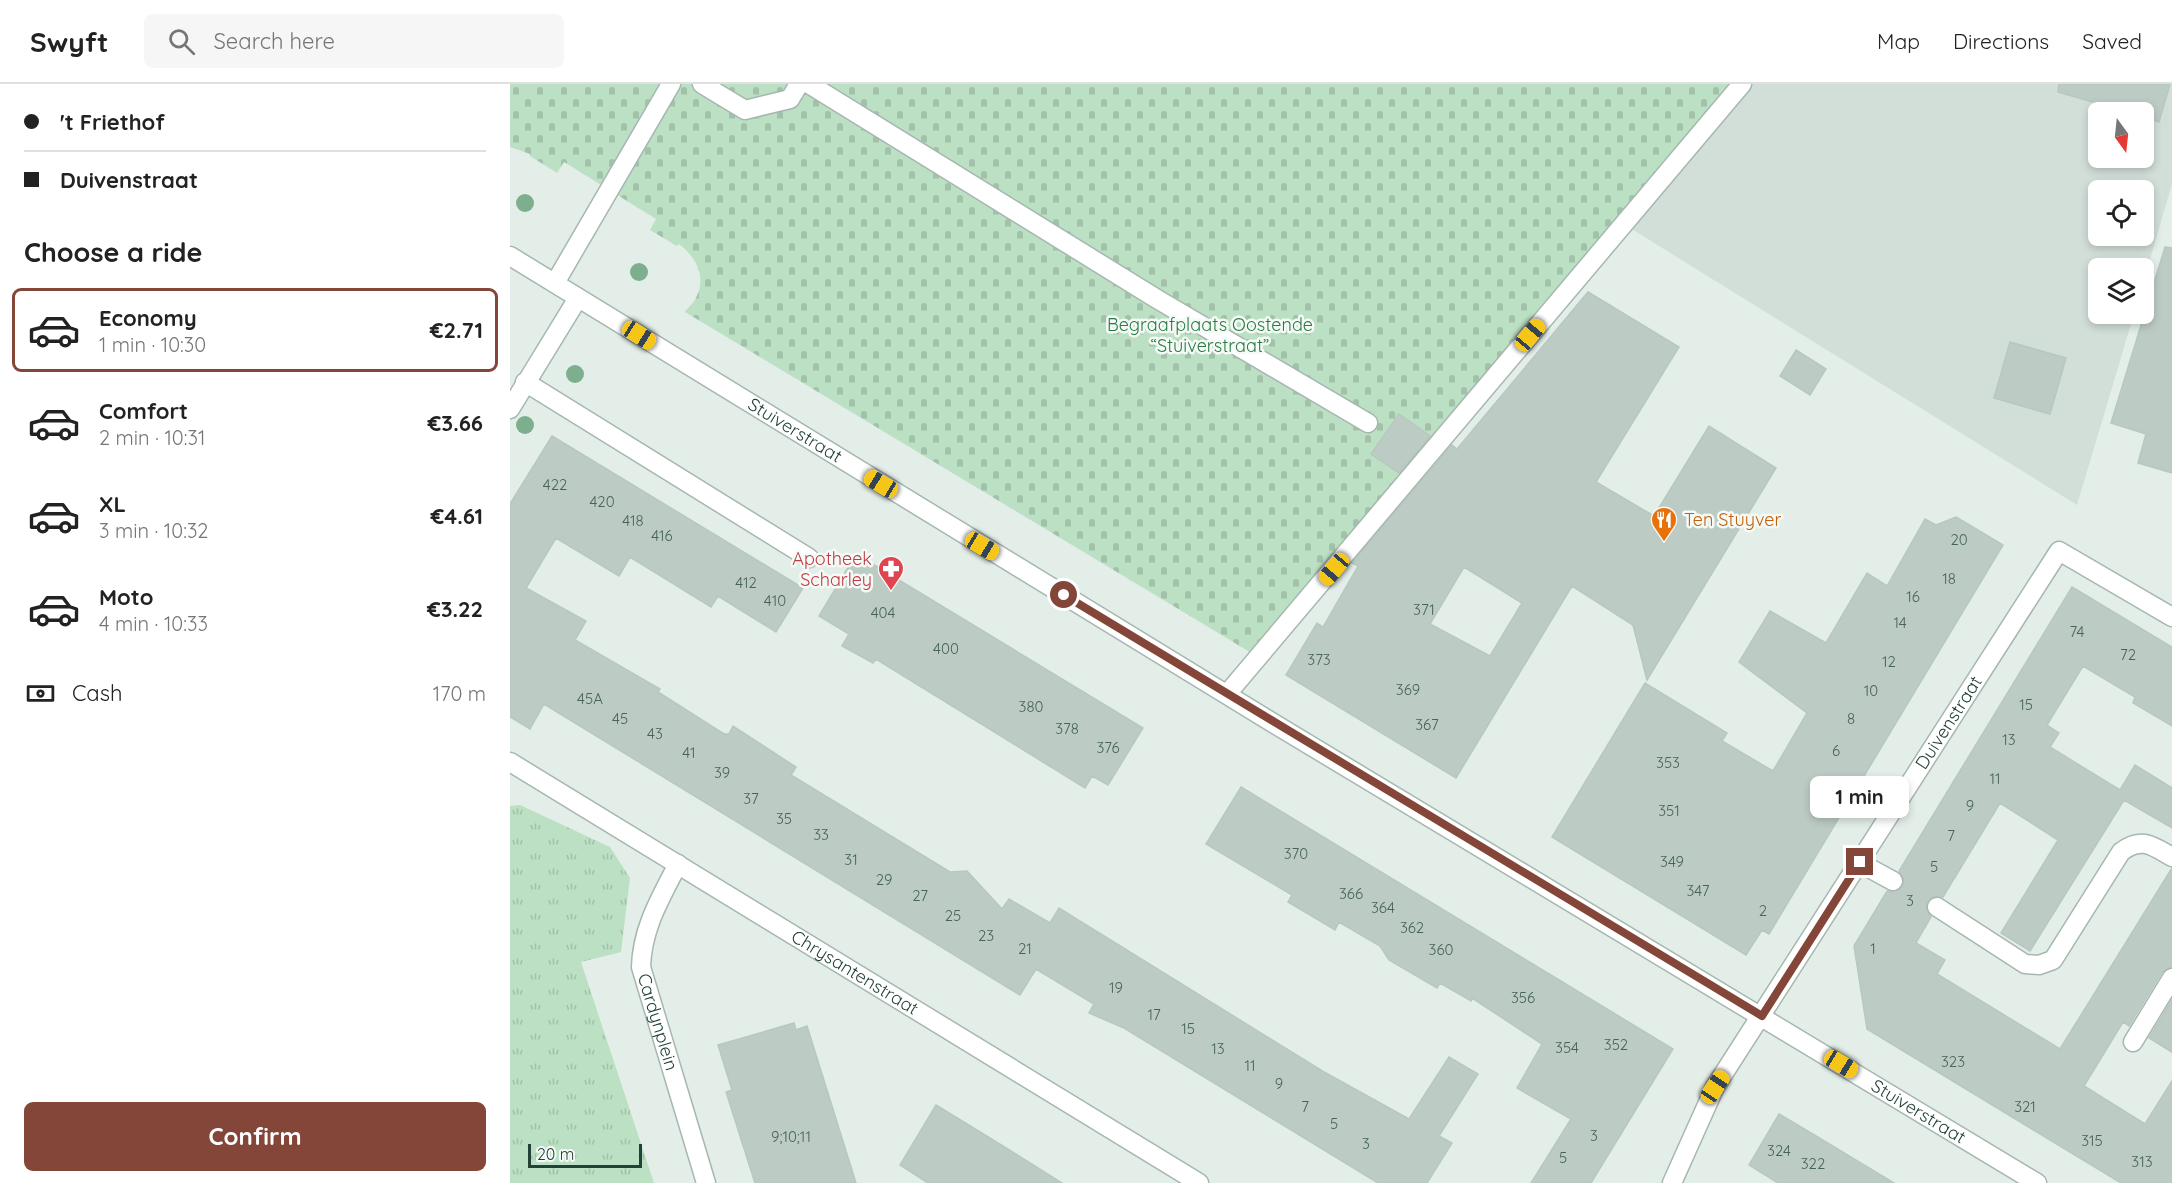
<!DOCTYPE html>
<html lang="en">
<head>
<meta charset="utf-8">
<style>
  :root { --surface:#fff; --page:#f6f6f6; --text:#222; --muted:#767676; --line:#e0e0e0; --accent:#834639 }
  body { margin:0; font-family:Quicksand,sans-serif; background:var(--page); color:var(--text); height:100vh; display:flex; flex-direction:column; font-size:22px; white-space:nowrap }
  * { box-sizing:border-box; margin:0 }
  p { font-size:20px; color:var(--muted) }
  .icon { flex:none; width:33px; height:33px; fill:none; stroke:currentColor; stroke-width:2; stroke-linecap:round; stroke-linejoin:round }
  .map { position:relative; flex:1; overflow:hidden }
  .sheet { display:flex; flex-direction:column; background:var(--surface); width:510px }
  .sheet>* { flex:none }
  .top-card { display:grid; align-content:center; height:132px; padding:0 24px; background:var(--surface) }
  .needle { width:39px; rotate:165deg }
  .controls { position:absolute; left:1578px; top:18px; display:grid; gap:12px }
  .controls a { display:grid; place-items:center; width:66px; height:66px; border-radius:9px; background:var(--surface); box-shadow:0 3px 9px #0003; font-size:30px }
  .scale { position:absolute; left:18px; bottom:15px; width:114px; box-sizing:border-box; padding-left:6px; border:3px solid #224137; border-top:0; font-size:16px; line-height:21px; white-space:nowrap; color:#224137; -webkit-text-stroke:4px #f5faf7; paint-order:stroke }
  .end { position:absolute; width:27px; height:27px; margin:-14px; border:8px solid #834639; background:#fff; box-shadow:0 0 0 3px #fff }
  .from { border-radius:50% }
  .bubble { position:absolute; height:42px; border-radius:9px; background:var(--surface); box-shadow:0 3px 9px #0003; font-size:20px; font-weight:700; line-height:42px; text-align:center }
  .car { position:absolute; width:18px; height:36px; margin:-18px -9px; border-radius:8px; box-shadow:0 0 4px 2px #0007; background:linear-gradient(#f5c518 24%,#345 0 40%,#f5c518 0 76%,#345 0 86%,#f5c518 0) }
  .top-card b { display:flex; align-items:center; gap:21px; height:57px; font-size:22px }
  .top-card b+b { border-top:2px solid var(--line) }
  .top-card i { width:15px; height:15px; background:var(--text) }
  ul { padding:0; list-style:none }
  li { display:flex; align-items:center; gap:18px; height:84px; margin:0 12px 9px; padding:0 12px; border:3px solid transparent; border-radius:9px }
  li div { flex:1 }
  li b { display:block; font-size:22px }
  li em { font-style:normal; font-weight:700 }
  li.selected { border-color:var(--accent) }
  li>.icon { width:54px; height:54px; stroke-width:1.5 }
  h2 { padding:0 24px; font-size:27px; line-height:72px }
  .pay { display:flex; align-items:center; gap:15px; height:66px; padding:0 24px; font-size:22px }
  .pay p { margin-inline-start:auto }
  .action { display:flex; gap:12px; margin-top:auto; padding:12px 24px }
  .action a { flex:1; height:69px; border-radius:9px; background:var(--accent); color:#fff; font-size:24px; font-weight:700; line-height:69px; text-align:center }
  header { display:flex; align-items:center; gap:36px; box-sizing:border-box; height:84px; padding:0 30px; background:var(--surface); border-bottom:2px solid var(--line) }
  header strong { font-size:28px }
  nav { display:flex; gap:33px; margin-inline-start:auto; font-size:21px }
  .search { width:420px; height:54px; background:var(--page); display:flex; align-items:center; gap:15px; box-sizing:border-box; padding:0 21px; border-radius:9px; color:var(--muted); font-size:22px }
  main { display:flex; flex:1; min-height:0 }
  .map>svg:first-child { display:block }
  .built { fill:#d2ded8; fill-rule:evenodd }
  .cemetery { fill:url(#cemetery-stones) }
  .park { fill:url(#park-tufts) }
  .building { fill:#bcccc4; stroke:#b6c8bf; stroke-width:1.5; fill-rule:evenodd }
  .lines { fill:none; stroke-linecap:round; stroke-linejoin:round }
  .service-casing { stroke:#a6b7b0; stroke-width:21 }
  .minor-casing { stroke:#a6b7b0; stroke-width:21 }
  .service { stroke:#fff; stroke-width:18 }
  .minor { stroke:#fff; stroke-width:18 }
  .tree { fill:#7daf8e }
  .route { stroke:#834639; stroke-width:8 }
  .labels { text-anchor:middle; stroke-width:5; stroke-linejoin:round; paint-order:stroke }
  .number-label { font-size:15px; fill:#48645a }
  .park-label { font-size:18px; fill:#297b43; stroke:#f5faf7 }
  .street-label { font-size:18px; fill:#224137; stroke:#f5faf7 }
  .food-label { font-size:18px; fill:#c56008; stroke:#f5faf7; text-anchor:start }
  .health-label { font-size:18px; fill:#be3a42; stroke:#f5faf7; text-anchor:end }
</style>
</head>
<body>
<header>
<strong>Swyft</strong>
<div class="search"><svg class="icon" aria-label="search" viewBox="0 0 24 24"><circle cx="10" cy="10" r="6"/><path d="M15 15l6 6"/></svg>Search here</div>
<nav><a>Map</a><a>Directions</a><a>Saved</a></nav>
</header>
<main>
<section class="sheet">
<div class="top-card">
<b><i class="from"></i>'t Friethof</b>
<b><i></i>Duivenstraat</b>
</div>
<h2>Choose a ride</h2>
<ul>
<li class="selected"><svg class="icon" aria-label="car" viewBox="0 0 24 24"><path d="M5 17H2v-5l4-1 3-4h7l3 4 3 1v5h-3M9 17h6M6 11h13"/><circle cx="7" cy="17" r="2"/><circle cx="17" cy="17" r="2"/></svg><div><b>Economy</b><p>1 min · 10:30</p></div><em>€2.71</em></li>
<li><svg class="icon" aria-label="car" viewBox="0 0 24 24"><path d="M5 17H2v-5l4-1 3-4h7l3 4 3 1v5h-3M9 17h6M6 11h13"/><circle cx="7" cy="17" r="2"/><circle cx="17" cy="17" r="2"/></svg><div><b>Comfort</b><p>2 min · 10:31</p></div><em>€3.66</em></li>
<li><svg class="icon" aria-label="car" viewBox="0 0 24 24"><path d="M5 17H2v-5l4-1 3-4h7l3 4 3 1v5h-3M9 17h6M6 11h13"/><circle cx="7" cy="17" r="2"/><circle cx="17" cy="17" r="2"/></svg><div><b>XL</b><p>3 min · 10:32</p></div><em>€4.61</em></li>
<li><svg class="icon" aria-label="car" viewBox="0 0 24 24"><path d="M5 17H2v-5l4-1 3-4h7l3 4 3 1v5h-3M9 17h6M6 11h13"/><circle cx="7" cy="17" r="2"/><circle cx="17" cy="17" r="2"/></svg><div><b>Moto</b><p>4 min · 10:33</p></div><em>€3.22</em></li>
</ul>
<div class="pay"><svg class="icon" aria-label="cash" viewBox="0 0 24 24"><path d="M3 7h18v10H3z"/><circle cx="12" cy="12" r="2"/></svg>Cash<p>170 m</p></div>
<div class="action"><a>Confirm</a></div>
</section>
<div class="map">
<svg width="1662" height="1099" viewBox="0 0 1662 1099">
  <defs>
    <pattern id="cemetery-stones" width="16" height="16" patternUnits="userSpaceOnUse" patternTransform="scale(1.5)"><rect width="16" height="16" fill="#bce0c3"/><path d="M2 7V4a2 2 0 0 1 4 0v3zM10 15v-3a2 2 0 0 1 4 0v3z" fill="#a1c1a8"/></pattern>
    <pattern id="park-tufts" width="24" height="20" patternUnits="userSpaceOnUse" patternTransform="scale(1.5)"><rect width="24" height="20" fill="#bce0c3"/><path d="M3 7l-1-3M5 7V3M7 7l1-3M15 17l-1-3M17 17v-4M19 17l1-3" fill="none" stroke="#a1c1a8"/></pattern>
  </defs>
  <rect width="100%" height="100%" fill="#e4eee9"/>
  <path class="built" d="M1244,0H1662V100L1634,196V184H1588V230H1624L1567,421L1120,144ZM1588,28H1634V74H1588ZM1588,106H1634V152H1588Z"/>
  <path class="cemetery" d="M0,0H1244L753,576L175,228C179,222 183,220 186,214C197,193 186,173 169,160L167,162L140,146L146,135L54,78L47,89L20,72V70L0,63Z"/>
  <path class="park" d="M10,721L100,763L120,794L111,868L71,878L144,1099H0V722Z"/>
  <path class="building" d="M1549,0H1660L1649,38L1634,33V28H1617L1548,8Z
    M1655,163L1662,164V389L1628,379L1636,350L1601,339Z
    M1078,208L1169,263L1086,398L1144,432L1199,342L1266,384L1137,596L1123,541L1062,502L946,694L776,591L807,539L813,543L848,482L842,479L942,361L947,365ZM954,483L1012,519L980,572L920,540Z
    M1500,258L1556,274L1540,330L1484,314Z
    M1286,266L1316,285L1300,311L1270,292Z
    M889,330L920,352L889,389L861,370Z
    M42,352L293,504L266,548L208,512L201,523L120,473L109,492L46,454L16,504L76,537L65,556L150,605L148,608L214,650H219L223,642L286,683L281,691L440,788L457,787L492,825L499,815L540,839L549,824L814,988L899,1035L939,973L968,990L929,1052L942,1059L917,1099H868L614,944L579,929L584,920L526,885L510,911L34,620L20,645L0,633V420Z
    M1446,433L1493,461L1259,850L1252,846L1236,871L1042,753L1135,599L1217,649L1212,657L1263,687L1297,629L1229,578L1260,527L1316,559L1357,489L1377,502L1415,435L1426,441Z
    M346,470L633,644L598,701L582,692L575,704L366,575L363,579L332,562L339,550L309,532Z
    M1562,503L1662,563V642L1623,619L1625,613L1573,582L1537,641L1549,649L1540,663L1610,706L1625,681L1662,704V744L1614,716L1520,867L1491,849L1548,756L1490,719L1433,813H1422L1417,817V828L1421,833L1406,859L1435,876L1427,890L1550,965L1662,784V883L1652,888L1619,942L1613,938L1574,1002L1635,1040L1662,997V1099H1611L1357,945L1344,862L1377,807L1384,808L1393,803L1394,796L1389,787Z
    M731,703L1163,965L1081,1099H1021L1061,1035L1007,1004L1032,960L962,914L961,917L930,899L927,904L879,876L870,862L829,838L825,846L778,818L782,811L696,760Z
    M1662,916V968L1639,954Z
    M284,939L286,946L297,942L346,1099H245L216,1008L222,1006L208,961Z
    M426,1021L501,1067L552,1099H418L390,1081Z
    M1269,1030L1306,1052L1384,1099H1268L1239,1081Z"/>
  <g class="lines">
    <defs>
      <path id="service" d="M192,0L235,26L280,15L289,0
        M299,0L647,215L858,339
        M45,199L161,0
        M15,298L299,474
        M717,610L1232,0
        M1350,779L1383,797
        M1427,823L1515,880L1529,881L1543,876L1611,768C1631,752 1643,762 1662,773
        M1623,958L1662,894"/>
      <g id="minor">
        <path id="s1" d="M0,172L768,642L1527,1099"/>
        <path d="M0,325L68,214"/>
        <path id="s2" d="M0,678L689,1099"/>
        <path id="s3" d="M168,780C151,813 132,844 131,883L196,1099"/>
        <path id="s4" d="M1162,1099L1205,1003L1549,467L1662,533"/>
      </g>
    </defs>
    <use href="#service" class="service-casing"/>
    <use href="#minor" class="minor-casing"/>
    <use href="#service" class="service"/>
    <use href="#minor" class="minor"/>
  </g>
  <g class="tree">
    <circle cx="15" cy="119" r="9"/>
    <circle cx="129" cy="188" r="9"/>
    <circle cx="65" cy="290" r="9"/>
    <circle cx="15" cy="341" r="9"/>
  </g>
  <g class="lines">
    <path class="route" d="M554,511L1252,932L1350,778"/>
  </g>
  <defs>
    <symbol id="restaurant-pin" viewBox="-11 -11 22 30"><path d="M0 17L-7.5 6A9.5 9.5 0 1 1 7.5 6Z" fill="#e8710a" stroke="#f5faf7"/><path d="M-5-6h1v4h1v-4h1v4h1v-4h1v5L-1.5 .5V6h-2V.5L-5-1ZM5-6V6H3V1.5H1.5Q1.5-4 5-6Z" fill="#fff"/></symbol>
    <symbol id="pharmacy-pin" viewBox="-11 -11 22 30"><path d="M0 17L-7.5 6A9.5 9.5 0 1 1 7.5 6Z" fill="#e0444e" stroke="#f5faf7"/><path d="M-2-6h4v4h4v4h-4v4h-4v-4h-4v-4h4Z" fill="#fff"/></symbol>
  </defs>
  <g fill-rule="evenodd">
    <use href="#restaurant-pin" x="1139" y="421" width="30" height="40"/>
    <use href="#pharmacy-pin" x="366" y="470" width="30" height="40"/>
  </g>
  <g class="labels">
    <g class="number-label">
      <text x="45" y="406">422</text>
      <text x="92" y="423">420</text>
      <text x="123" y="442">418</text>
      <text x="152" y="457">416</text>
      <text x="1449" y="461">20</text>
      <text x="1439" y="500">18</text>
      <text x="236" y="504">412</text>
      <text x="1403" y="518">16</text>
      <text x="265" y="522">410</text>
      <text x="914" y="531">371</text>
      <text x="373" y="534">404</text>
      <text x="1390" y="544">14</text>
      <text x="1567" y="553">74</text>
      <text x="436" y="570">400</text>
      <text x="1618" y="576">72</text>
      <text x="809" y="581">373</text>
      <text x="1379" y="583">12</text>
      <text x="898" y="611">369</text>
      <text x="1361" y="612">10</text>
      <text x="80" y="620">45A</text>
      <text x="1516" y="626">15</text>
      <text x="521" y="628">380</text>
      <text x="110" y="640">45</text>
      <text x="1341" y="640">8</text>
      <text x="917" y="646">367</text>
      <text x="557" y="650">378</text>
      <text x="145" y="655">43</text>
      <text x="1499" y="661">13</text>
      <text x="598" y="669">376</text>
      <text x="1326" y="672">6</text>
      <text x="179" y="674">41</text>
      <text x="1158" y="684">353</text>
      <text x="212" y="694">39</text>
      <text x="1485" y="700">11</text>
      <text x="241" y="720">37</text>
      <text x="1460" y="727">9</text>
      <text x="1159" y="732">351</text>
      <text x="274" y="740">35</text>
      <text x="311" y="756">33</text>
      <text x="1441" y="757">7</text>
      <text x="786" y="775">370</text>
      <text x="341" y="781">31</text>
      <text x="1162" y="783">349</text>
      <text x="1424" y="788">5</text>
      <text x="374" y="801">29</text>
      <text x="1188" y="812">347</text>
      <text x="841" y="815">366</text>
      <text x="410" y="817">27</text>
      <text x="1400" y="822">3</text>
      <text x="873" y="829">364</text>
      <text x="1253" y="832">2</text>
      <text x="443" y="837">25</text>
      <text x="902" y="849">362</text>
      <text x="476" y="857">23</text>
      <text x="515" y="870">21</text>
      <text x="1363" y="870">1</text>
      <text x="931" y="871">360</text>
      <text x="606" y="909">19</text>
      <text x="1013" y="919">356</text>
      <text x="644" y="936">17</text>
      <text x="678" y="950">15</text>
      <text x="1106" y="966">352</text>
      <text x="1057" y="969">354</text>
      <text x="708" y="970">13</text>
      <text x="1443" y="983">323</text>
      <text x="740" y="987">11</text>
      <text x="769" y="1005">9</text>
      <text x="795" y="1028">7</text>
      <text x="1515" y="1028">321</text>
      <text x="824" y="1045">5</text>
      <text x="1084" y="1057">3</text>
      <text x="281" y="1058">9;10;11</text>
      <text x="1582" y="1062">315</text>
      <text x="856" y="1065">3</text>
      <text x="1269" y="1072">324</text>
      <text x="1053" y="1079">5</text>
      <text x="1632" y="1083">313</text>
      <text x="1303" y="1085">322</text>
    </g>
    <g class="park-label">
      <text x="700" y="247">Begraafplaats Oostende<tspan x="700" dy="21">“Stuiverstraat”</tspan></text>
    </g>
    <g class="street-label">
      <text dy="6" stroke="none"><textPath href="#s1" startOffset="334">Stuiverstraat</textPath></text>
      <text dy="6" stroke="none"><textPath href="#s4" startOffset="538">Duivenstraat</textPath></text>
      <text dy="6" stroke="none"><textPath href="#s2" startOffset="404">Chrysantenstraat</textPath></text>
      <text dy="6" stroke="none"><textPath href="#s3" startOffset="168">Cardynplein</textPath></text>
      <text dy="6" stroke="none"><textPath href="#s1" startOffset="1648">Stuiverstraat</textPath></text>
    </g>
    <g class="food-label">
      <text x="1174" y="442">Ten Stuyver</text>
    </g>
    <g class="health-label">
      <text x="362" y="481">Apotheek<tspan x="362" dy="21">Scharley</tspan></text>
    </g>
  </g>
</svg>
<div class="controls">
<a><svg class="needle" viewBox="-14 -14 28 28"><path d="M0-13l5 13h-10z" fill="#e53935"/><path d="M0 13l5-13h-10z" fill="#767676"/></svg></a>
<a><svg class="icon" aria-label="locate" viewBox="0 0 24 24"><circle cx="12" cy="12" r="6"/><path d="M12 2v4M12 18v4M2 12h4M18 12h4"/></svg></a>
<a><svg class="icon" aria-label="layers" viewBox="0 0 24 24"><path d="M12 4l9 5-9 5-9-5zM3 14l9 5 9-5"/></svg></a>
</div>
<div class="scale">20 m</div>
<i class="end from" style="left:554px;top:511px"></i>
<i class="end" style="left:1350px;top:778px"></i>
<div class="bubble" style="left:1300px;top:692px;width:99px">1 min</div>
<i class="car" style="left:129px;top:251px;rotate:122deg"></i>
<i class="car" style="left:1020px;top:251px;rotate:40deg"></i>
<i class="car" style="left:371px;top:400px;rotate:301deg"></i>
<i class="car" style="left:472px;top:462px;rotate:121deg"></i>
<i class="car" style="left:824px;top:485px;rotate:220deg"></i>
<i class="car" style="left:1331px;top:980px;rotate:121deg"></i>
<i class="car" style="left:1205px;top:1003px;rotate:34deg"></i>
</div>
</main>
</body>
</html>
